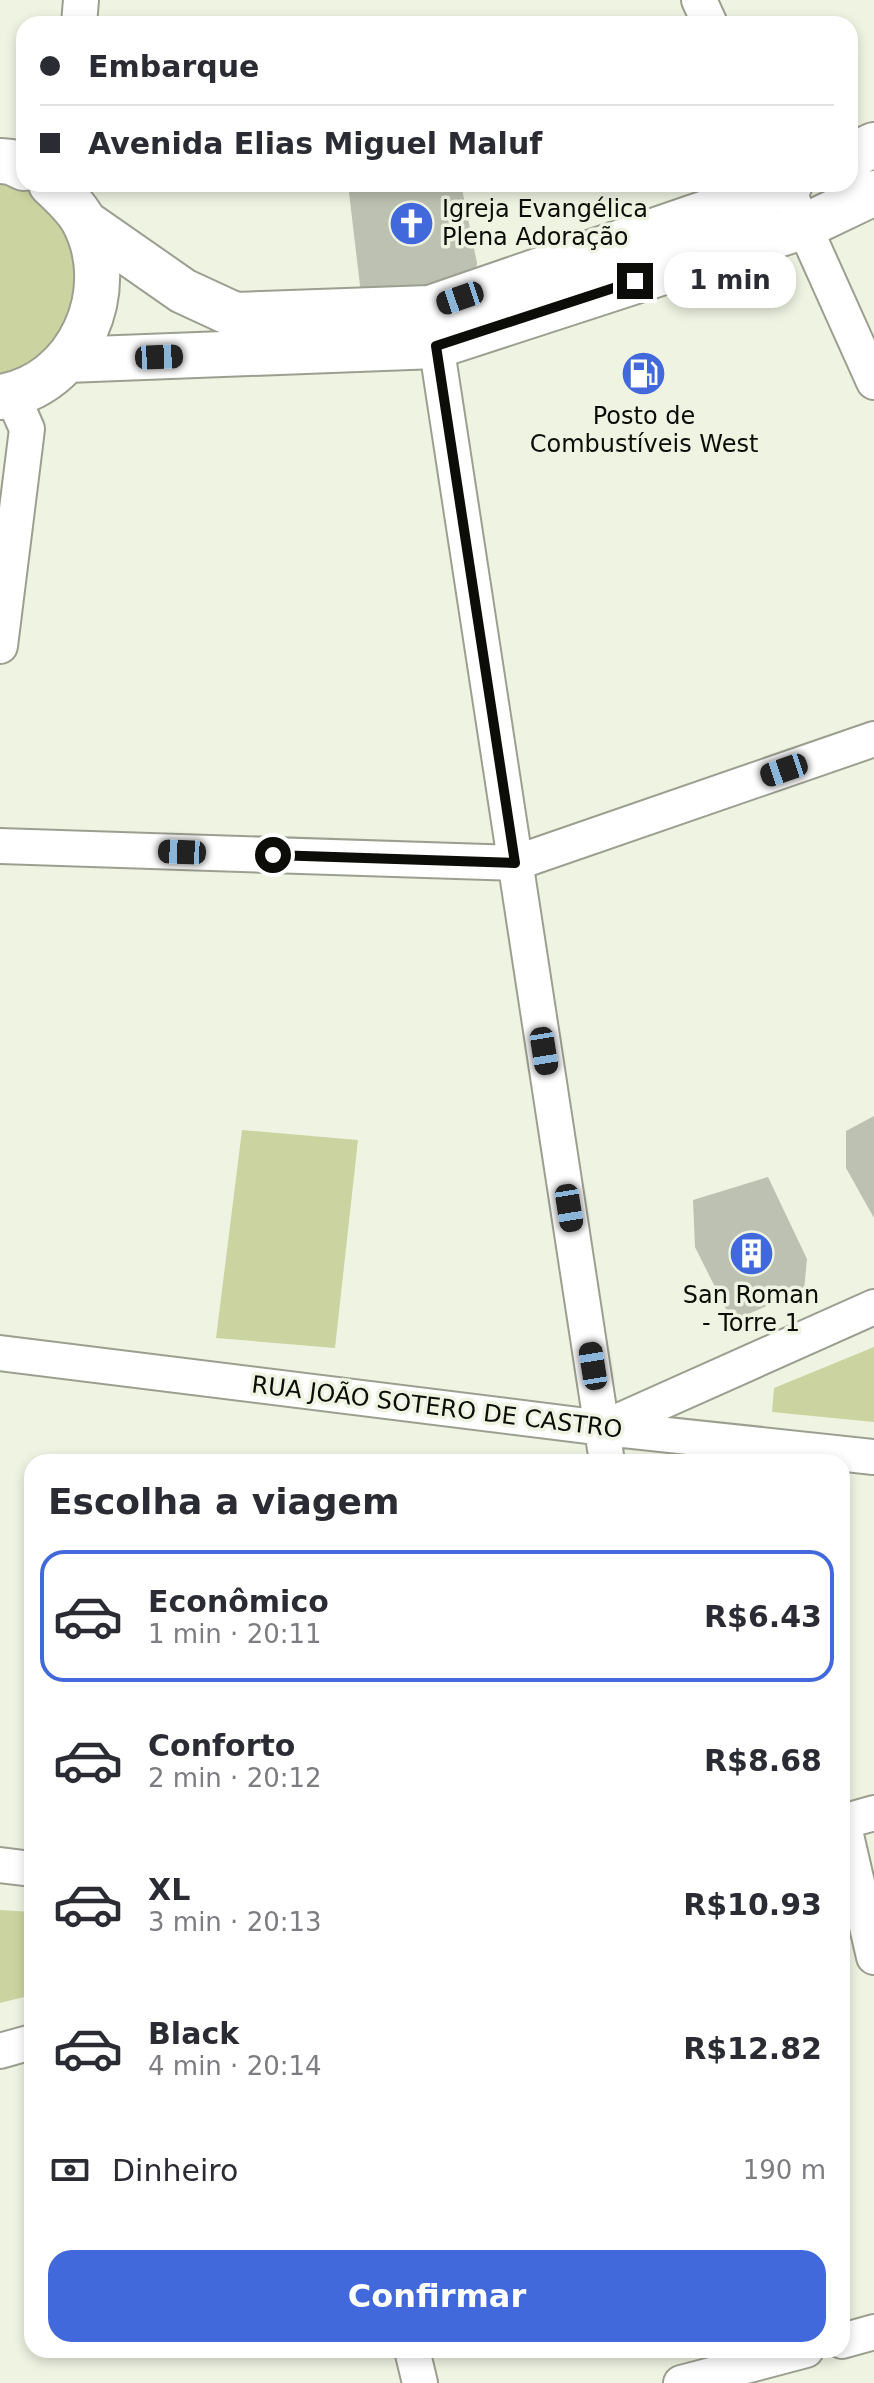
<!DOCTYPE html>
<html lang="pt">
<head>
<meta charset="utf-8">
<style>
  :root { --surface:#fff; --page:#f7f7f7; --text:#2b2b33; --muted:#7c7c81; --line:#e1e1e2; --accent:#4269db }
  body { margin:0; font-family:"DejaVu Sans",sans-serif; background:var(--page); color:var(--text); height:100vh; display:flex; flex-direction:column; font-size:30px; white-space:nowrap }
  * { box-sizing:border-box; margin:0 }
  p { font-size:26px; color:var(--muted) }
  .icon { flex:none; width:44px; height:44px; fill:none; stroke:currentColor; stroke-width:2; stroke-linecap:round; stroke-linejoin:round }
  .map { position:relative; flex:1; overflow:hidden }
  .panel { position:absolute; left:24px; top:1454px; width:826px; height:904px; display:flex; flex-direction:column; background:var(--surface); border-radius:24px; box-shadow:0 4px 12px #0003 }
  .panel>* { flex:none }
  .hud { position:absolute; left:16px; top:16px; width:842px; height:176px; border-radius:24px; box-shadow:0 4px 12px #0003; display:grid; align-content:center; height:176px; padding:0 24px; background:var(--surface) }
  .end { position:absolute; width:36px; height:36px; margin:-18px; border:10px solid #0c0d08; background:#fff; box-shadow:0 0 0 4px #fff }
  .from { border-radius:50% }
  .bubble { position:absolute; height:56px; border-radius:24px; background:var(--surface); box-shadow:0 4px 12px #0003; font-size:26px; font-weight:800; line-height:56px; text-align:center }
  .car { position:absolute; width:24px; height:48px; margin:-24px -12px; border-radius:10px; box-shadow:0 0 6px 2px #0007; background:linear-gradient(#222 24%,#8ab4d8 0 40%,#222 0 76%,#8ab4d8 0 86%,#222 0) }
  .hud b { display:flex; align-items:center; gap:28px; height:76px; font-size:30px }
  .hud b+b { border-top:2px solid var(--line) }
  .hud i { width:20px; height:20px; background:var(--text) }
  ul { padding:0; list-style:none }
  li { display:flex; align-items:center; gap:24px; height:132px; margin:0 16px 12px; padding:0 8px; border:4px solid transparent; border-radius:24px }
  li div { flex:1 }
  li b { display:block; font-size:30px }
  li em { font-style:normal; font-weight:800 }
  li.current { border-color:var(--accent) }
  li>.icon { width:72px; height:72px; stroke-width:1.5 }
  h2 { padding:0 24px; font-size:36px; line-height:96px }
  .pay { display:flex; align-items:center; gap:20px; height:88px; padding:0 24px; font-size:30px }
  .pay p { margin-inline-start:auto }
  .action { display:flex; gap:16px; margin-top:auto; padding:16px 24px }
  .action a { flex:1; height:92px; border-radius:24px; background:var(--accent); color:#fff; font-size:32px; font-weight:800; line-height:92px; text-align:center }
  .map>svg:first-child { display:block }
  .green { fill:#cbd4a0 }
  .building { fill:#bdc1b1 }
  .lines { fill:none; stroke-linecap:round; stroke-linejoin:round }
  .minor-casing { stroke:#9c9f90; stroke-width:38 }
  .major-casing { stroke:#9c9f90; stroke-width:48 }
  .minor { stroke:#fff; stroke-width:34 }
  .major { stroke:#fff; stroke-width:44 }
  .route { stroke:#0c0d08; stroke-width:10 }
  .labels { text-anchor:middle; stroke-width:7; stroke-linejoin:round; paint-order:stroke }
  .poi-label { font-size:24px; fill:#0c0d08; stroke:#eff3e2 }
  .street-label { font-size:24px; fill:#0c0d08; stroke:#eff3e2 }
</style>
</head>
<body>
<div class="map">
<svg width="874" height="2383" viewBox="0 0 874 2383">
  <rect width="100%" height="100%" fill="#eff3e2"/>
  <path class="green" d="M0,179C103,205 102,348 0,375Z
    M242,1130L358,1140L335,1348L216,1338Z
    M874,1347V1422L772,1412L774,1388Z
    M0,1910L32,1912V1995L0,2003Z"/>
  <path class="building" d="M348,184H461L477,263L475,280L361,294Z
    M874,1116V1218L846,1168V1131Z
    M768,1177L807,1259L804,1290L732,1321L695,1247L693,1200Z"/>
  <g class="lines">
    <defs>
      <path id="minor" d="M699,0L710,24
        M79,24L81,0
        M785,184L874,382
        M433,324L607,1462
        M0,646L27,429L12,395
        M0,846L515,863L874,739
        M0,1353L603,1428L874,1457
        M603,1428L874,1307
        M842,1822L874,1813
        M843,1822L874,1957
        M0,1865L32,1869
        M0,2051L32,2042
        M842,2341L874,2332
        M412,2350L420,2383
        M681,2383L806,2350"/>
      <path id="major" d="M850,156L874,145
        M0,161L11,162L24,168
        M84,222L183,291L235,315L430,308L790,184
        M67,360L436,346L805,226L874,193
        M0,397C79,385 121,290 83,220C75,206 63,195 51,184"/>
    </defs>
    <use href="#minor" class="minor-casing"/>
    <use href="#major" class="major-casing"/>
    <use href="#minor" class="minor"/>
    <use href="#major" class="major"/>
  </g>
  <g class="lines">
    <path class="route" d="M273,855L515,863L436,346L635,281"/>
  </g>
  <defs>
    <symbol id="church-disc" viewBox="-11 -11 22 22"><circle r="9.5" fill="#4269db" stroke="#eff3e2"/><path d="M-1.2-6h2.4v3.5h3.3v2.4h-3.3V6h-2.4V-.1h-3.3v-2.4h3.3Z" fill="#fff"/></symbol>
    <symbol id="fuel-disc" viewBox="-11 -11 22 22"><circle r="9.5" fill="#4269db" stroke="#eff3e2"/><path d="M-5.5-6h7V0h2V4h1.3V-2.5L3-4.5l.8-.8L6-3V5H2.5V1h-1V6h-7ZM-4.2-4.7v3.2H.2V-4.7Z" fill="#fff"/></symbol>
    <symbol id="building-disc" viewBox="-11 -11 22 22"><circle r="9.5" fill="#4269db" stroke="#eff3e2"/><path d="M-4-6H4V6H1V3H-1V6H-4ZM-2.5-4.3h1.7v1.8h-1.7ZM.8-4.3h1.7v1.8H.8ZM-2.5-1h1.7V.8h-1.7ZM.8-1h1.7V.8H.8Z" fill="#fff"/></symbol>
  </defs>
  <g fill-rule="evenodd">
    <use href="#church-disc" x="386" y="198" width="51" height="51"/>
    <use href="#fuel-disc" x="618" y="348" width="51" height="51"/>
    <use href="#building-disc" x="726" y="1228" width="51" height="51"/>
  </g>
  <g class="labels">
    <g class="poi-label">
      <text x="442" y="217" text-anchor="start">Igreja Evangélica<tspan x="442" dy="28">Plena Adoração</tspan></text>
      <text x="644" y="424">Posto de<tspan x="644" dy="28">Combustíveis West</tspan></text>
      <text x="751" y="1303">San Roman<tspan x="751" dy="28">- Torre 1</tspan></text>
    </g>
    <g class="street-label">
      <text transform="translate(437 1407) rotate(7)" y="8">RUA JOÃO SOTERO DE CASTRO</text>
    </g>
  </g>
</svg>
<i class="end from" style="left:273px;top:855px"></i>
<i class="end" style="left:635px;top:281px"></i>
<div class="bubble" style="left:664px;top:252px;width:132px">1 min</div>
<i class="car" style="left:460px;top:298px;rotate:251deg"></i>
<i class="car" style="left:159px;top:357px;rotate:88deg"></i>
<i class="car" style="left:784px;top:770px;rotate:251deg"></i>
<i class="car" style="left:182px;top:852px;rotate:272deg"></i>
<i class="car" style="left:544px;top:1051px;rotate:171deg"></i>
<i class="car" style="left:569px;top:1208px;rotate:171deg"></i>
<i class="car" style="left:593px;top:1366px;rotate:351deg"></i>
<div class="hud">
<b><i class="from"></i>Embarque</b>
<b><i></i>Avenida Elias Miguel Maluf</b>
</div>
<section class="panel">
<h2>Escolha a viagem</h2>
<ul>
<li class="current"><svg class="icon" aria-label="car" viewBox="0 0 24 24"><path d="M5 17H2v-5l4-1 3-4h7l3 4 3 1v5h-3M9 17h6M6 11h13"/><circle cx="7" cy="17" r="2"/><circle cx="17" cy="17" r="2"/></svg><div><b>Econômico</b><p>1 min · 20:11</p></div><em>R$6.43</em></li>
<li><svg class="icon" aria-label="car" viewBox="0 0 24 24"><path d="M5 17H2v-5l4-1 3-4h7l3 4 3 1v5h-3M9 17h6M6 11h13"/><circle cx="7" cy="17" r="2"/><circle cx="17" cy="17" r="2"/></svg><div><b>Conforto</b><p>2 min · 20:12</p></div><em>R$8.68</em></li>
<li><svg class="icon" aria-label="car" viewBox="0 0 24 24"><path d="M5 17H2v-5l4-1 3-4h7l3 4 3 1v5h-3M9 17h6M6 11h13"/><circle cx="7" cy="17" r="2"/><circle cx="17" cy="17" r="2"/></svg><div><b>XL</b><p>3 min · 20:13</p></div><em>R$10.93</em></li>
<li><svg class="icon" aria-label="car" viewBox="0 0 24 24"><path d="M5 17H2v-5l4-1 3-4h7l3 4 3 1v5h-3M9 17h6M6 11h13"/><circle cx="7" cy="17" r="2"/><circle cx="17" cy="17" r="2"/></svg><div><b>Black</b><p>4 min · 20:14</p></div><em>R$12.82</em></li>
</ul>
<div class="pay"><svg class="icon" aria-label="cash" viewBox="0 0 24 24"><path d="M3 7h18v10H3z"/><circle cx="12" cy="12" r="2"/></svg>Dinheiro<p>190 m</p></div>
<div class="action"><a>Confirmar</a></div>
</section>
</div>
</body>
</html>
